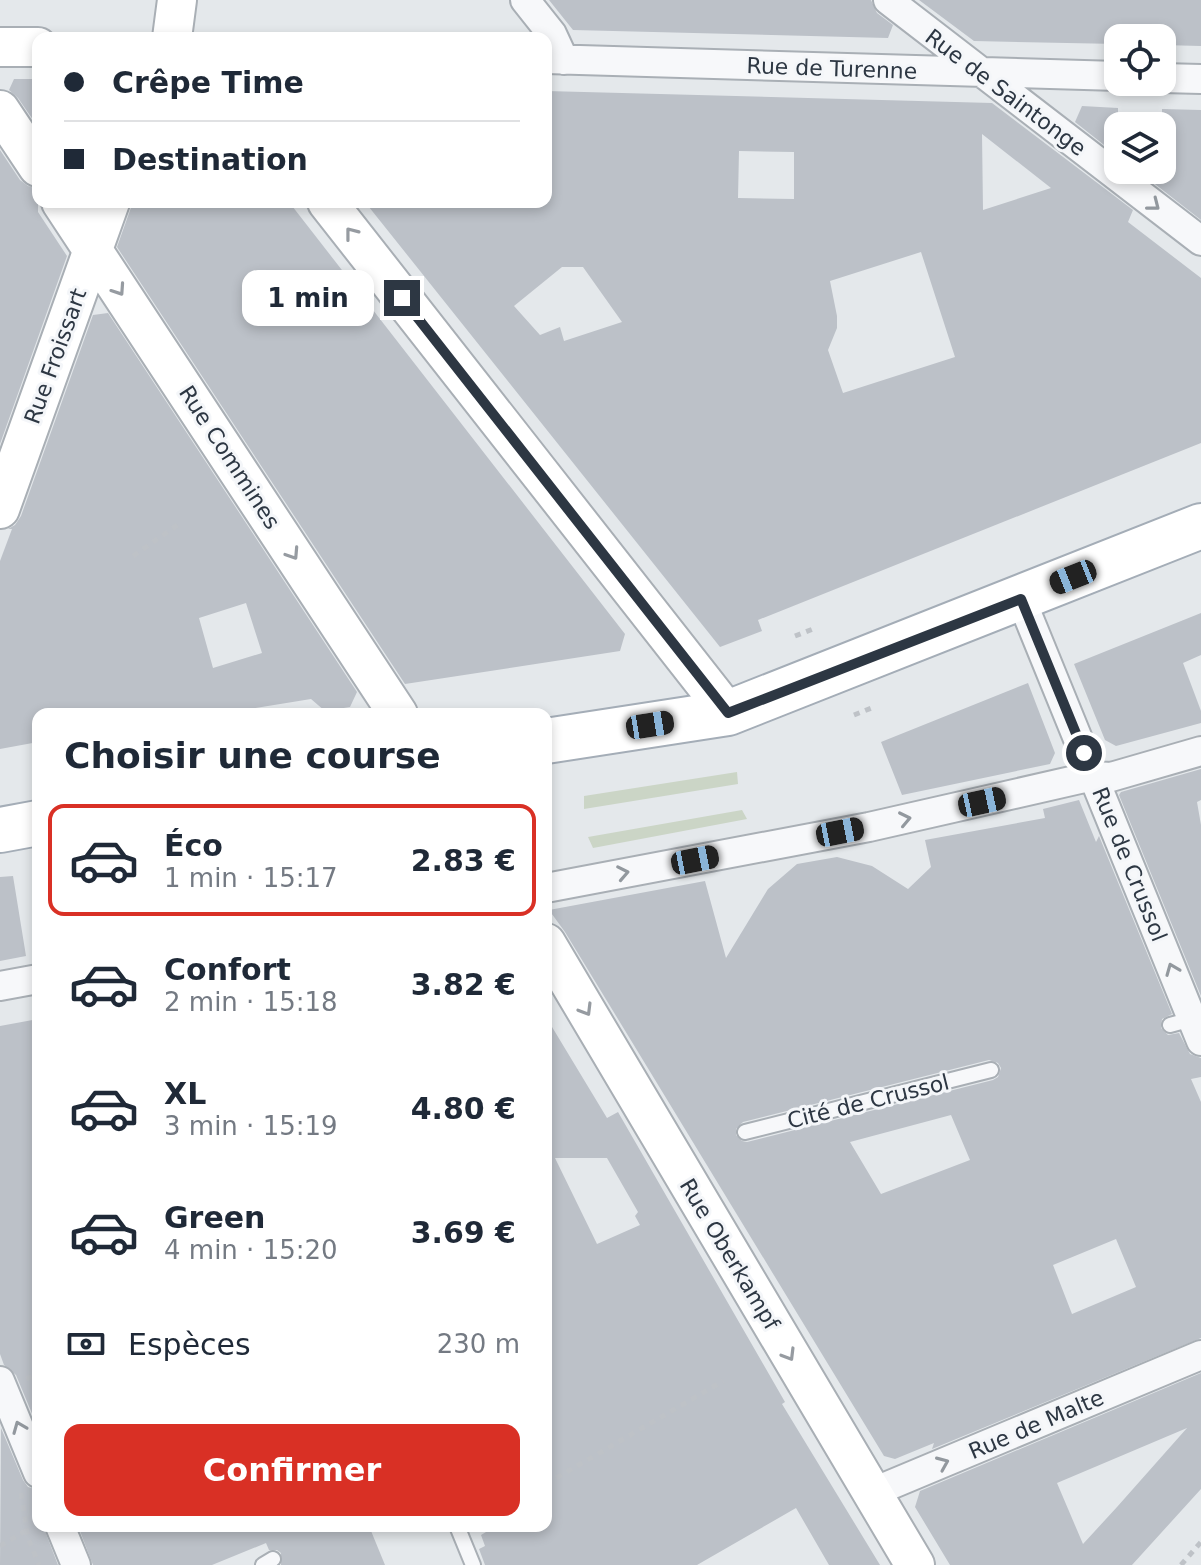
<!DOCTYPE html>
<html lang="fr">
<head>
<meta charset="utf-8">
<style>
  :root { --surface:#fff; --page:#f6f6f7; --text:#1f2937; --muted:#747a83; --line:#e0e1e3; --accent:#d93025 }
  body { margin:0; font-family:"DejaVu Sans",sans-serif; background:var(--page); color:var(--text); height:100vh; display:flex; flex-direction:column; font-size:30px; white-space:nowrap }
  * { box-sizing:border-box; margin:0 }
  p { font-size:26px; color:var(--muted) }
  .icon { flex:none; width:44px; height:44px; fill:none; stroke:currentColor; stroke-width:2; stroke-linecap:round; stroke-linejoin:round }
  .map { position:relative; flex:1; overflow:hidden }
  .panel { position:absolute; left:32px; top:708px; width:520px; height:824px; display:flex; flex-direction:column; background:var(--surface); border-radius:16px; box-shadow:0 4px 12px #0003 }
  .panel>* { flex:none }
  .guide { position:absolute; left:32px; top:32px; width:520px; height:176px; border-radius:16px; box-shadow:0 4px 12px #0003; display:grid; align-content:center; height:176px; padding:0 32px; background:var(--surface) }
  .tools { position:absolute; left:1104px; top:24px; display:grid; gap:16px }
  .tools a { display:grid; place-items:center; width:72px; height:72px; border-radius:16px; background:var(--surface); box-shadow:0 4px 12px #0003; font-size:40px }
  .end { position:absolute; width:36px; height:36px; margin:-18px; border:10px solid #2d3743; background:#fff; box-shadow:0 0 0 4px #fff }
  .from { border-radius:50% }
  .bubble { position:absolute; height:56px; border-radius:16px; background:var(--surface); box-shadow:0 4px 12px #0003; font-size:26px; font-weight:700; line-height:56px; text-align:center }
  .car { position:absolute; width:24px; height:48px; margin:-24px -12px; border-radius:10px; box-shadow:0 0 6px 2px #0007; background:linear-gradient(#222 24%,#8ab4d8 0 40%,#222 0 76%,#8ab4d8 0 86%,#222 0) }
  .guide b { display:flex; align-items:center; gap:28px; height:76px; font-size:30px }
  .guide b+b { border-top:2px solid var(--line) }
  .guide i { width:20px; height:20px; background:var(--text) }
  ul { padding:0; list-style:none }
  li { display:flex; align-items:center; gap:24px; height:112px; margin:0 16px 12px; padding:0 16px; border:4px solid transparent; border-radius:16px }
  li div { flex:1 }
  li b { display:block; font-size:30px }
  li em { font-style:normal; font-weight:700 }
  li.active { border-color:var(--accent) }
  li>.icon { width:72px; height:72px; stroke-width:1.5 }
  h2 { padding:0 32px; font-size:36px; line-height:96px }
  .pay { display:flex; align-items:center; gap:20px; height:88px; padding:0 32px; font-size:30px }
  .pay p { margin-inline-start:auto }
  .button { display:flex; gap:16px; margin-top:auto; padding:16px 32px }
  .button a { flex:1; height:92px; border-radius:16px; background:var(--accent); color:#fff; font-size:32px; font-weight:700; line-height:92px; text-align:center }
  .map>svg:first-child { display:block }
  .green { fill:#cbd5c6 }
  .building { fill:#bcc1c8; fill-rule:evenodd }
  .lines { fill:none; stroke-linecap:round; stroke-linejoin:round }
  .lane-casing { stroke:#a9afb5; stroke-width:18 }
  .street-casing { stroke:#a9afb5; stroke-width:32 }
  .secondary-casing { stroke:#a9afb5; stroke-width:42 }
  .primary-casing { stroke:#a4adb7; stroke-width:48 }
  .path { stroke:#bec2c7; stroke-width:5; stroke-dasharray:6 6; stroke-linecap:butt }
  .lane { stroke:#f7f8fa; stroke-width:14 }
  .street { stroke:#f7f8fa; stroke-width:28 }
  .secondary { stroke:#fff; stroke-width:38 }
  .primary { stroke:#fff; stroke-width:44 }
  .oneway { stroke:#92989e }
  .oneway2 { stroke:#969ba1 }
  .route { stroke:#2d3743; stroke-width:10 }
  .labels { text-anchor:middle; stroke-width:6; stroke-linejoin:round; paint-order:stroke }
  .street-label { font-size:22px; fill:#2d3743; stroke:#f4f6f9 }
</style>
</head>
<body>
<div class="map">
<svg width="1201" height="1565" viewBox="0 0 1201 1565">
  <rect width="100%" height="100%" fill="#e4e8eb"/>
  <path class="green" d="M737,772L738,784L584,809V796Z
    M742,810L747,819L593,848L588,837Z"/>
  <path class="building" d="M549,0H871L877,13L893,25L888,38L573,30Z
    M919,0H1201V46L1162,45V38H1118V44L974,41Z
    M14,79H38V127L18,98L9,90Z
    M546,91L992,103L1133,210L1128,222L1201,278V443L758,620L762,631L720,647L365,202H546ZM982,134L1051,188L983,210ZM739,151L794,152V199L738,198ZM921,252L955,357L843,393L828,350L837,328V316L830,281ZM562,267H583L622,322L564,341L560,327L540,335L514,306Z
    M1082,106L1118,108V156L1075,122Z
    M1162,109L1201,110V220L1137,170H1162Z
    M0,150L20,180L28,186L38,189V212L67,256L0,444Z
    M133,202H289L625,634L620,651L405,684L117,247Z
    M108,313L357,692L350,707L325,711L311,699L219,714H38V742L0,749V561L12,529H8L15,525L21,516L93,315ZM246,603L262,653L213,668L199,618Z
    M1201,613V655L1183,663L1201,711V723L1116,746L1105,740L1074,664Z
    M1028,683L1055,753L1050,764L902,795L881,742Z
    M1201,769V800L1197,802L1201,825V996L1119,795L1121,792Z
    M1079,800L1096,842L1099,836L1172,1014L1162,1019L1161,1028L1168,1035L1179,1033L1190,1054L1201,1058V1077L1191,1079L1201,1102V1338L932,1449L934,1443L895,1459L884,1456L565,932L549,910L705,881L726,958L768,889L797,864L837,857L872,866L908,889L931,867L925,840L1045,818L1043,809ZM989,1060L998,1063L1001,1068L998,1077L993,1080L747,1142L742,1141L736,1135V1129L743,1122ZM951,1115L970,1160L881,1194L850,1142ZM1116,1239L1136,1287L1072,1314L1053,1265Z
    M13,876L26,956L0,961V877Z
    M546,1017L607,1118L618,1112L785,1402L782,1404L880,1565H829L796,1508L697,1565H485L479,1549L485,1546L481,1535L496,1526H546ZM555,1158H607L638,1212L635,1216L640,1225L597,1244Z
    M38,1019V1428L16,1375L4,1365L0,1354V1026Z
    M1201,1373V1489L1132,1565H950L915,1507L920,1491ZM1187,1428L1117,1507L1083,1544L1057,1483Z
    M1,1428L23,1480L28,1487L38,1490V1526H43L58,1565H0Z
    M78,1526H369L385,1565H281V1553L277,1550H269L266,1543L212,1565H93Z"/>
  <g class="lines">
    <defs>
      <path id="lane" d="M1170,1025L1192,1019
        M745,1132L991,1070
        M457,1526L473,1565
        M263,1565L273,1559"/>
      <path id="street" d="M525,0L552,34L564,60
        M888,0L1201,241
        M546,59L1118,76
        M1162,78L1201,79
        M1021,599L1201,1041
        M546,888L869,827L1093,776L1111,777L1201,751
        M0,986L38,979
        M0,1381L38,1473
        M871,1493L1201,1355
        M60,1526L76,1565"/>
      <path id="secondary" d="M172,38L177,0
        M0,47H38
        M0,110L38,167
        M61,202L398,714
        M327,202L728,713
        M0,509L110,202
        M546,943L915,1565"/>
      <path id="primary" d="M546,741L728,713L1201,526
        M0,830L38,823"/>
    </defs>
    <use href="#lane" class="lane-casing"/>
    <use href="#street" class="street-casing"/>
    <use href="#secondary" class="secondary-casing"/>
    <use href="#primary" class="primary-casing"/>
    <path class="path" d="M133,556L179,524
      M795,636L813,629
      M854,715L874,707
      M26,1379L38,1374
      M546,1484L723,1381
      M21,1493L28,1538L39,1565
      M0,1546L27,1530
      M1181,1565L1201,1542"/>
    <use href="#lane" class="lane"/>
    <use href="#street" class="street"/>
    <use href="#secondary" class="secondary"/>
    <use href="#primary" class="primary"/>
  </g>
  <defs><path id="oneway-chevron" d="M-2-3.5L2.5 0L-2 3.5" fill="none" stroke-width="1.6" stroke-linecap="round" stroke-linejoin="round" transform="scale(2)"/></defs>
  <g class="oneway">
    <use href="#oneway-chevron" transform="translate(1154 205) rotate(38)"/>
    <use href="#oneway-chevron" transform="translate(905 819) rotate(-12)"/>
    <use href="#oneway-chevron" transform="translate(623 873) rotate(-11)"/>
    <use href="#oneway-chevron" transform="translate(1172 969) rotate(-112)"/>
    <use href="#oneway-chevron" transform="translate(19 1427) rotate(-112)"/>
    <use href="#oneway-chevron" transform="translate(943 1463) rotate(-23)"/>
  </g>
  <g class="oneway2">
    <use href="#oneway-chevron" transform="translate(351 233) rotate(-128)"/>
    <use href="#oneway-chevron" transform="translate(119 290) rotate(56)"/>
    <use href="#oneway-chevron" transform="translate(293 554) rotate(57)"/>
    <use href="#oneway-chevron" transform="translate(586 1010) rotate(59)"/>
    <use href="#oneway-chevron" transform="translate(789 1355) rotate(59)"/>
  </g>
  <g class="lines">
    <path class="route" d="M402,298L728,713L1021,599L1084,753"/>
  </g>
  <g class="labels">
    <g class="street-label">
      <text transform="translate(832 68) rotate(2)" y="8">Rue de Turenne</text>
      <text transform="translate(1006 92) rotate(37)" y="8">Rue de Saintonge</text>
      <text transform="translate(55 356) rotate(-70)" y="8">Rue Froissart</text>
      <text transform="translate(230 457) rotate(57)" y="8">Rue Commines</text>
      <text transform="translate(1130 864) rotate(68)" y="8">Rue de Crussol</text>
      <text transform="translate(868 1101) rotate(-14)" y="8">Cité de Crussol</text>
      <text transform="translate(730 1254) rotate(59)" y="8">Rue Oberkampf</text>
      <text transform="translate(1036 1424) rotate(-23)" y="8">Rue de Malte</text>
    </g>
  </g>
</svg>
<div class="tools">
<a><svg class="icon" aria-label="locate" viewBox="0 0 24 24"><circle cx="12" cy="12" r="6"/><path d="M12 2v4M12 18v4M2 12h4M18 12h4"/></svg></a>
<a><svg class="icon" aria-label="layers" viewBox="0 0 24 24"><path d="M12 4l9 5-9 5-9-5zM3 14l9 5 9-5"/></svg></a>
</div>
<i class="end from" style="left:1084px;top:753px"></i>
<i class="end" style="left:402px;top:298px"></i>
<div class="bubble" style="left:242px;top:270px;width:132px">1 min</div>
<i class="car" style="left:1073px;top:577px;rotate:248deg"></i>
<i class="car" style="left:650px;top:725px;rotate:81deg"></i>
<i class="car" style="left:982px;top:802px;rotate:78deg"></i>
<i class="car" style="left:840px;top:832px;rotate:79deg"></i>
<i class="car" style="left:695px;top:860px;rotate:79deg"></i>
<div class="guide">
<b><i class="from"></i>Crêpe Time</b>
<b><i></i>Destination</b>
</div>
<section class="panel">
<h2>Choisir une course</h2>
<ul>
<li class="active"><svg class="icon" aria-label="car" viewBox="0 0 24 24"><path d="M5 17H2v-5l4-1 3-4h7l3 4 3 1v5h-3M9 17h6M6 11h13"/><circle cx="7" cy="17" r="2"/><circle cx="17" cy="17" r="2"/></svg><div><b>Éco</b><p>1 min · 15:17</p></div><em>2.83 €</em></li>
<li><svg class="icon" aria-label="car" viewBox="0 0 24 24"><path d="M5 17H2v-5l4-1 3-4h7l3 4 3 1v5h-3M9 17h6M6 11h13"/><circle cx="7" cy="17" r="2"/><circle cx="17" cy="17" r="2"/></svg><div><b>Confort</b><p>2 min · 15:18</p></div><em>3.82 €</em></li>
<li><svg class="icon" aria-label="car" viewBox="0 0 24 24"><path d="M5 17H2v-5l4-1 3-4h7l3 4 3 1v5h-3M9 17h6M6 11h13"/><circle cx="7" cy="17" r="2"/><circle cx="17" cy="17" r="2"/></svg><div><b>XL</b><p>3 min · 15:19</p></div><em>4.80 €</em></li>
<li><svg class="icon" aria-label="car" viewBox="0 0 24 24"><path d="M5 17H2v-5l4-1 3-4h7l3 4 3 1v5h-3M9 17h6M6 11h13"/><circle cx="7" cy="17" r="2"/><circle cx="17" cy="17" r="2"/></svg><div><b>Green</b><p>4 min · 15:20</p></div><em>3.69 €</em></li>
</ul>
<div class="pay"><svg class="icon" aria-label="cash" viewBox="0 0 24 24"><path d="M3 7h18v10H3z"/><circle cx="12" cy="12" r="2"/></svg>Espèces<p>230 m</p></div>
<div class="button"><a>Confirmer</a></div>
</section>
</div>
</body>
</html>
